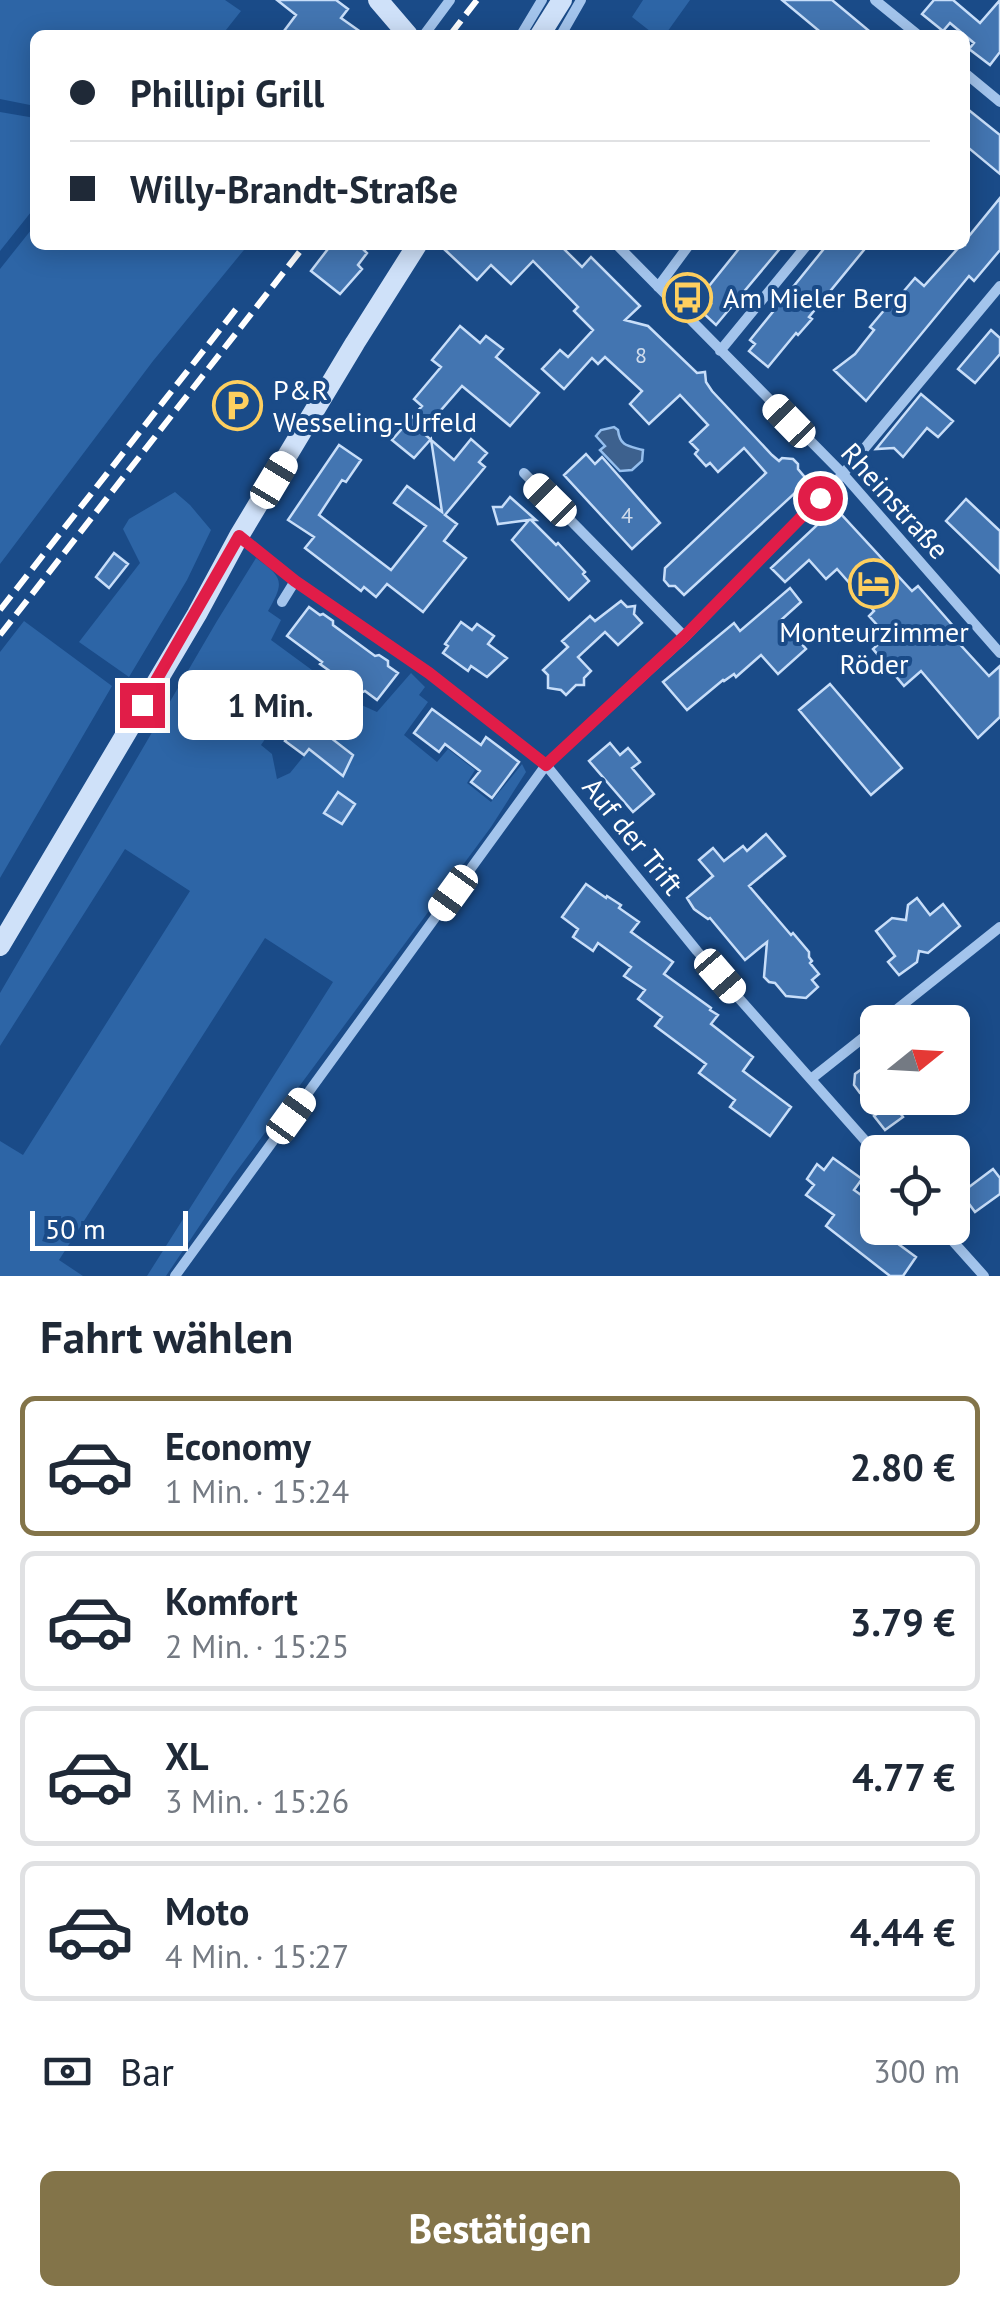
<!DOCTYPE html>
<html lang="de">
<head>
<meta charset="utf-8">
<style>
  :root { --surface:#fff; --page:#f2f2f3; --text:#1f2937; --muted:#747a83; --line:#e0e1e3; --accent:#837449 }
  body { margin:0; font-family:"PT Sans",sans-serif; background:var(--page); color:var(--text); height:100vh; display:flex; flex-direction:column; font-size:38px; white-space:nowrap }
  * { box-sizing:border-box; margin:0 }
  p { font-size:32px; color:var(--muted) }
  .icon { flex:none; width:55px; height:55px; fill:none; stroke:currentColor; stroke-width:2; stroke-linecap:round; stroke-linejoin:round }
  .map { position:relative; height:1276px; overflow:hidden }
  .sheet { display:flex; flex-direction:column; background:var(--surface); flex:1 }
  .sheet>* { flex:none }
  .banner { position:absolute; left:30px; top:30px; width:940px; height:220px; border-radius:15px; box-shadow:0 5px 25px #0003; display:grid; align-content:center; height:220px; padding:0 40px; background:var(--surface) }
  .needle { width:65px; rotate:72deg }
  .controls { position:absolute; left:860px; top:1005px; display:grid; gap:20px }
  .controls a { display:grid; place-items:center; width:110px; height:110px; border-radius:15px; background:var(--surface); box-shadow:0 5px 25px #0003; font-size:50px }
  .scale { position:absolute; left:30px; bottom:25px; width:158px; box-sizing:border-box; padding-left:10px; border:5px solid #fff; border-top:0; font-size:28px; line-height:35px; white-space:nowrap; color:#fff; -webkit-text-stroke:8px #1a4b88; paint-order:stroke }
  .end { position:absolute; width:45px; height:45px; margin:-22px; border:12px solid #e11d48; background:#fff; box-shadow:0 0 0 5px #fff }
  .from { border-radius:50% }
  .bubble { position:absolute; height:70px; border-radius:15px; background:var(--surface); box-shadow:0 5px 25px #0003; font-size:32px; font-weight:600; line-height:70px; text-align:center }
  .car { position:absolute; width:30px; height:60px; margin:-30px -15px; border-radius:12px; box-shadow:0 0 8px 2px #0007; background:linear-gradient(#fff 24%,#345 0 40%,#fff 0 76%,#345 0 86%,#fff 0) }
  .banner b { display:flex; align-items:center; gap:35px; height:95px; font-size:38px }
  .banner b+b { border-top:2px solid var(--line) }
  .banner i { width:25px; height:25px; background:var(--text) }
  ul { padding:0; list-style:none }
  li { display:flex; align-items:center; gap:30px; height:140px; margin:0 20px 15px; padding:0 20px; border:5px solid var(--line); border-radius:15px }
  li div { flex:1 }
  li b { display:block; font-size:38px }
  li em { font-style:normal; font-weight:600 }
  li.active { border-color:var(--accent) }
  li>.icon { width:90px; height:90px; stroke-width:1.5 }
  h2 { padding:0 40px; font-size:45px; line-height:120px }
  .pay { display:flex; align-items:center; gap:25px; height:110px; padding:0 40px; font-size:38px }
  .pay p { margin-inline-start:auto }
  .cta { display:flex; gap:20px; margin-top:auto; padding:20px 40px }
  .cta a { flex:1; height:115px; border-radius:15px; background:var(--accent); color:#fff; font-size:40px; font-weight:600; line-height:115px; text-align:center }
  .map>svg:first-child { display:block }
  .green { fill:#2d65a6; fill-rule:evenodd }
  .water { fill:#3d618e; stroke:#95bfee; stroke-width:2.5 }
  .building { fill:#4375b1; stroke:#c8def9; stroke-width:2.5 }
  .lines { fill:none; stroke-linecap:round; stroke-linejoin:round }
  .street { stroke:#a3c4ec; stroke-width:10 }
  .secondary { stroke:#cfe1f9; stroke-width:20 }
  .rail { stroke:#fff; stroke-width:6; stroke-dasharray:18 8; stroke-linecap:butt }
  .route { stroke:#e11d48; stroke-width:12 }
  .labels { text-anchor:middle; stroke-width:8; stroke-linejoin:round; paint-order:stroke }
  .number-label { font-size:22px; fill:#d0dcec }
  .poi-label { font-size:28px; fill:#fff; stroke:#1a4b88; text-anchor:start }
  .street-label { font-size:28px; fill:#fff; stroke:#1a4b88 }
</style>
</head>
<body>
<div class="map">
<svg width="1000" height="1276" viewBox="0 0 1000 1276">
  <rect width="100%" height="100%" fill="#1a4b88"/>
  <path class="green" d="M0,0H225L241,11L222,35H35V106L0,99Z
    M643,0H690L665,35H655L632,17Z
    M0,112L35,118V207L0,251Z
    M35,225V245H248L153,361L0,564V269Z
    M175,492L190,505L211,530L187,580L129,677L79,642L140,563L123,529L129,519Z
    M256,558C283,577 285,582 268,611L281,620L271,640L357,703L377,712L411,673L425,687L419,695L428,702L404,735L437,762L448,749L475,770L467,783L491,802L522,764L526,772L491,827L233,1176L166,1276H147L333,982L265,938L59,1260L83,1276H0V1141L23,1155L190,891L125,849L0,1046V993L217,621ZM301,686L312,695L301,712L325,730L290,773L277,779L272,754L261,745Z
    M24,621L112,686L0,878V652Z"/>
  <path class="water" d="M614,427L618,430C620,447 629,446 643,450L642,461L632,470L620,471L600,450L605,446L596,436L601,430Z"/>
  <path class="building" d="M277,0H336L348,9L341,18L365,35H281L296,15Z
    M782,0H832L874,35H824Z
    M934,0H953L980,23L1000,0V52L990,65L969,49L974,43L950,23L943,31L922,14Z
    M965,107L1000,135V174L965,145Z
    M1000,198V250L974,281L969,276L866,401L834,370L855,354L874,330L870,327L896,296L898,298L915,278L924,286L961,245H965V241Z
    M331,245H359L367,253L358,265L362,269L340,294L311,271Z
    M466,245H560L582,267L591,257L640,306L625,320L648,326L697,373L705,372L706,382L712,391L772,455L779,461L782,458L793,459L798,464V469L808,481L684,595L675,586H669L664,580L665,568L766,473L744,448L718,472L710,463L706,466L695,454L698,450L690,442L708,425L680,395L649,424L630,404L642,391L605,357L598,364L592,358L564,389L542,369L560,350L568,357L593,330L574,311L578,307L533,261L511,284L491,265L477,280L444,249L464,248Z
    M742,245H783L716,325L703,313L711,304L701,296Z
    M827,245H868L809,317L812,319L798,335L796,333L768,367L749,351L755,344L750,340Z
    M460,326L480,343L486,336L503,349L496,357L539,393L510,426L462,386L422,432L454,460L471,439L487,453L479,462L485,467L445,515L457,524L444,541L466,558L423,612L387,584L376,597L364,587L361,591L305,548L314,537L288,520L339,445L361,460L346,482L342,480L319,515L391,570L426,526L394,503L407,486L442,512L431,439L414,458L392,440L422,406L414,399L441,367L432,360Z
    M991,330L1000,338V354L975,383L958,369Z
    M921,394L953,421L938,437L927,428L903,457L894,448L876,449Z
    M586,454L595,464L602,457L660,523L632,549L564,475Z
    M510,497L536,520H531L556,545L558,543L585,572L583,574L589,581L569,600L512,540L529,520L498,524L493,507H502Z
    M966,499L1000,531V573L946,521Z
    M832,511L839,512L912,591L918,586L961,635L956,640L989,676L1000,666V717L978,738L921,671L904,686L873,649L887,636L869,616L874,611L837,569L826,579L809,560L785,582L771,568Z
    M114,553L128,564L109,588L96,577Z
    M790,588L801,602L781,620L806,649L778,674L761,655L736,677L734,674L724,681L723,680L687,710L663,682L734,623L740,631Z
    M621,601L627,607L635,606L634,614L642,623L618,645L605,632L578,657L591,671L584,678V685H576L566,695L561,690L548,688V675L543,670L568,647L562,641L590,616L595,621Z
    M309,607L320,615L323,614L333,621V625L375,656L379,655L388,661V666L398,673L377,700L365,691L357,695L350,690L349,685L320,664L322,662L287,636Z
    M461,622L472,630L477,624L494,636L488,644L507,658L487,677L471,666L468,671L443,653L448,646L445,644Z
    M830,684L902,768L871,795L799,710Z
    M432,709L481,745L486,737L519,762L492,798L471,782L480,771L445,744L439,752L414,733Z
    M304,717L353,755L343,776L309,749L304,755L285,741Z
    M610,743L620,755L628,748L640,762L632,768L654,794L633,812L589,761Z
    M338,792L355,804L342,824L324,813Z
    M766,834L785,856L749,886L791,935L793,933L809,952V957L812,961L810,963L819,974L812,980L818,987L806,998L786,996L775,983L769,982L764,977L767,942L745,960L710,918L708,919L694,909L687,898L713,876L699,860L713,848L724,861L743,846L747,851Z
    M586,884L606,898L607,896L621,905L619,908L639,922L631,932L673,962L664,974L711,1008L710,1010L718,1015L711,1024L753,1057L743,1071L791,1107L770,1136L730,1107L735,1100L699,1073L706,1064L655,1026L662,1017L638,999L645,990L624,976L631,967L598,943L593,951L573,937L578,929L562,917Z
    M917,898L930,915L943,904L960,926L928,953L919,951L917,962L899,975L888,962L895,956L876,931L892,918L906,920L908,905Z
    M878,1057V1095L860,1093L854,1085L855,1074Z
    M893,1103L903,1117L885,1130L874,1116Z
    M833,1158L862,1179L854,1190L878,1207V1229L916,1257L903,1276H890L826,1226L834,1215L806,1195L814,1185L807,1179L817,1164L824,1170Z
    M993,1169L1000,1178V1194L975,1212L961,1193Z"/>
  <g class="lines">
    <path class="street" d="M875,0L918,35
      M424,35L450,0
      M521,35L542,0
      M561,35L581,0
      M965,73L1000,102
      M617,245L843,474L1000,653
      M658,287L689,245
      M720,351L807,245
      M524,473L685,637
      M239,536L295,581L429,673L546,765L697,951L878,1155
      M282,602L295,581
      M881,1022L1000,927
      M811,1079L878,1026
      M941,1228L984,1276
      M175,1276L546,765L685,637L843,474L1000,286"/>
    <path class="secondary" d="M378,0L408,35
      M540,35L562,0
      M0,946L197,614L239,536L355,343L417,245"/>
    <path class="rail" d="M450,35L477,0
      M0,610L240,304
      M0,635L305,245"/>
  </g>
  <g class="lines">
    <path class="route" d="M142,705L239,536L295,581L429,673L546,765L685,636L820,498"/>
  </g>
  <defs>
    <symbol id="bus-ring" viewBox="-11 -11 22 22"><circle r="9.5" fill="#1a4b88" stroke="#fecf5f" stroke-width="1.5"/><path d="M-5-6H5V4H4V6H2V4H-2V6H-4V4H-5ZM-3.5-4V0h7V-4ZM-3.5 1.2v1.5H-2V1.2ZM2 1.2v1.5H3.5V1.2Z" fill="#fecf5f"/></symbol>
    <symbol id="parking-ring" viewBox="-11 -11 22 22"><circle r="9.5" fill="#1a4b88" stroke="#fecf5f" stroke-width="1.5"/><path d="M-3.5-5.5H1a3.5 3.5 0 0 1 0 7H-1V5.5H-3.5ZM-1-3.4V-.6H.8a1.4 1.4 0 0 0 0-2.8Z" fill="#fecf5f"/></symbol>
    <symbol id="hotel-ring" viewBox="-11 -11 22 22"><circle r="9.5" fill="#1a4b88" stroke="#fecf5f" stroke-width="1.5"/><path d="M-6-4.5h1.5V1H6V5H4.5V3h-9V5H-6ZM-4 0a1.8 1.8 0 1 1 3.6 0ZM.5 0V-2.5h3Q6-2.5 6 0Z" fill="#fecf5f"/></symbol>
  </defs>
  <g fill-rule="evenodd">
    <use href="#bus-ring" x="660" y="270" width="55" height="55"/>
    <use href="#parking-ring" x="210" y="378" width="55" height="55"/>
    <use href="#hotel-ring" x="846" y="556" width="55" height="55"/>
  </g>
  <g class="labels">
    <g class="number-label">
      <text x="641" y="363">8</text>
      <text x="627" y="523">4</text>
    </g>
    <g class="poi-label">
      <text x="723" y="308">Am Mieler Berg</text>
      <text x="273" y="400">P&amp;R<tspan x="273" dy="32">Wesseling-Urfeld</tspan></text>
      <text x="874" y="642" text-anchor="middle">Monteurzimmer<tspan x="874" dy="32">Röder</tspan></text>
    </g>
    <g class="street-label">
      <text transform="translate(895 501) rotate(48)" y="10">Rheinstraße</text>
      <text transform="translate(633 836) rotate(51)" y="10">Auf der Trift</text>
    </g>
  </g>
</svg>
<div class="controls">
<a><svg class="needle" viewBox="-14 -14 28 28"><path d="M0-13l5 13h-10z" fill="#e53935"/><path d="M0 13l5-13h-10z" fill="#747a83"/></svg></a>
<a><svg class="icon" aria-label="locate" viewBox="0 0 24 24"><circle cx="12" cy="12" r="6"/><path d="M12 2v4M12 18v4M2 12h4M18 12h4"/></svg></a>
</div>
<div class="scale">50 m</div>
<i class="end from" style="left:820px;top:498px"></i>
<i class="end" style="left:142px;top:705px"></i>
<div class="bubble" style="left:178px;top:670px;width:185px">1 Min.</div>
<i class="car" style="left:789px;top:421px;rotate:316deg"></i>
<i class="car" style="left:274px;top:480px;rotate:31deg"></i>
<i class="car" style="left:550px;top:500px;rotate:315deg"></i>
<i class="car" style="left:453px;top:893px;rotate:216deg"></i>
<i class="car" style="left:720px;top:976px;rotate:139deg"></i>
<i class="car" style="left:291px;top:1116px;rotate:36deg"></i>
<div class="banner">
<b><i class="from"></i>Phillipi Grill</b>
<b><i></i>Willy-Brandt-Straße</b>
</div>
</div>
<section class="sheet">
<h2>Fahrt wählen</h2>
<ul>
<li class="active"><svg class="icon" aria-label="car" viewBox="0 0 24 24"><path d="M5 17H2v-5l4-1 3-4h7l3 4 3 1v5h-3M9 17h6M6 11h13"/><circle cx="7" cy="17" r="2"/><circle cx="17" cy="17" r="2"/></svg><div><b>Economy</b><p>1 Min. · 15:24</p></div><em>2.80 €</em></li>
<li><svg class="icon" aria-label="car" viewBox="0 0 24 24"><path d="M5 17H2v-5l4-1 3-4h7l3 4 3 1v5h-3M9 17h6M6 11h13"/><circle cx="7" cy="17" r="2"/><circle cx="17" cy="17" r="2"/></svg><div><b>Komfort</b><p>2 Min. · 15:25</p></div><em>3.79 €</em></li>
<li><svg class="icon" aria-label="car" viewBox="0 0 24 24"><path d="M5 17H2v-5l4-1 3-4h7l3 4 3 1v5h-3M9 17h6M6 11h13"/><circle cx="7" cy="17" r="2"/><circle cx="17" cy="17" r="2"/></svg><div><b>XL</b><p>3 Min. · 15:26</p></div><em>4.77 €</em></li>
<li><svg class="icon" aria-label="car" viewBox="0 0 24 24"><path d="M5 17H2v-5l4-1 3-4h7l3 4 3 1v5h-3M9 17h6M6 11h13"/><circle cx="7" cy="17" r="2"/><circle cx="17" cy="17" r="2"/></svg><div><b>Moto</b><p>4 Min. · 15:27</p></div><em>4.44 €</em></li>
</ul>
<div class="pay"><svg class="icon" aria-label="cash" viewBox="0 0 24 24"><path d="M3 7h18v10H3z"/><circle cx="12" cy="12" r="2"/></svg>Bar<p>300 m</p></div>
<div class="cta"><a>Bestätigen</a></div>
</section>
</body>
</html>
